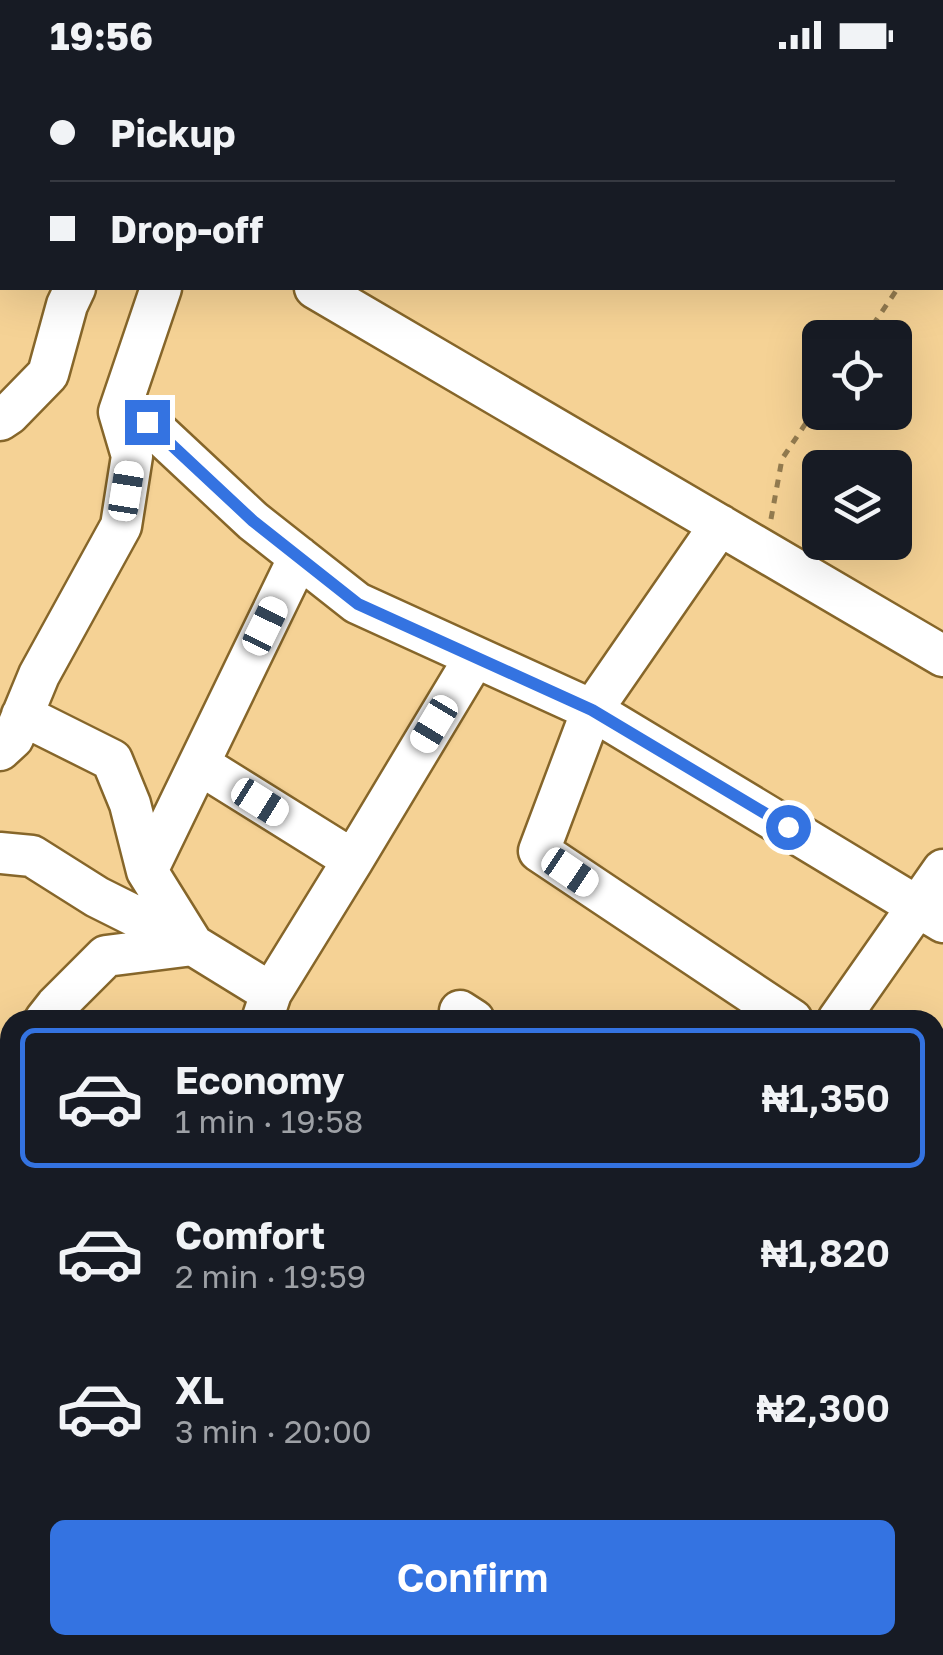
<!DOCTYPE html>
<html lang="en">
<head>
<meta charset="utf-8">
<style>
  :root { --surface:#171b24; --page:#242831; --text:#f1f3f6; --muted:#9ea1a6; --line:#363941; --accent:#3473e1 }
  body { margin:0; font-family:"Golos Text",sans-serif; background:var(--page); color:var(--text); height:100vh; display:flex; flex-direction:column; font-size:38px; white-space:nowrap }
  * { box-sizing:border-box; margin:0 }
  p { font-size:32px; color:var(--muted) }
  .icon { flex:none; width:55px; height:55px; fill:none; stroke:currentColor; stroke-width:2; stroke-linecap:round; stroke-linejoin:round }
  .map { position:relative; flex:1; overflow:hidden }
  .drawer { position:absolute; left:0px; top:940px; width:945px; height:645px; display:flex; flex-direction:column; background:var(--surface); border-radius:30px 30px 0 0; box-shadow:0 10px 40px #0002 }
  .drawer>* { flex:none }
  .banner { position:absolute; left:0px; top:0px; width:945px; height:220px; box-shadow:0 10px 40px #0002; display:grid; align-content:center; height:220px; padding:0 50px; background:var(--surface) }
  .buttons { position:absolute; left:802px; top:250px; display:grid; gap:20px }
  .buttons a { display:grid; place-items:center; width:110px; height:110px; border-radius:15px; background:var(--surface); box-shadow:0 10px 40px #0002; font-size:50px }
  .end { position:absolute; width:45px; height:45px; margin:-22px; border:12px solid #3473e1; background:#fff; box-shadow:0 0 0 5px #fff }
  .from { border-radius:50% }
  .car { position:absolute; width:30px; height:60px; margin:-30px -15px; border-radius:12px; box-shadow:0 0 8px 2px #0007; background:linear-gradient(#fff 24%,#345 0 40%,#fff 0 76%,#345 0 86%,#fff 0) }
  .banner b { display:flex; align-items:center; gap:35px; height:95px; font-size:38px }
  .banner b+b { border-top:2px solid var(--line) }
  .banner i { width:25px; height:25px; background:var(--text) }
  ul { padding:18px 0 0; list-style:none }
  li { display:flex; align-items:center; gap:30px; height:140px; margin:0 20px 15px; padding:0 30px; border:5px solid transparent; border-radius:15px }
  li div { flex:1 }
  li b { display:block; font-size:38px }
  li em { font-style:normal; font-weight:600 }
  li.current { border-color:var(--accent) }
  li>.icon { width:90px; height:90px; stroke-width:1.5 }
  .button { display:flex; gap:20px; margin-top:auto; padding:20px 50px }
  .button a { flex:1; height:115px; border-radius:15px; background:var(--accent); color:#fff; font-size:40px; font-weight:600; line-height:115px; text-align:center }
  .status { display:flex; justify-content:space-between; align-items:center; height:70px; padding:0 50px; background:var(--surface); direction:ltr }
  .status svg { height:28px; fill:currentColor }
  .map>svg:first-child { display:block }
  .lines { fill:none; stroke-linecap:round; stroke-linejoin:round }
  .minor-casing { stroke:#86662a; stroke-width:45 }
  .path { stroke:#937b4f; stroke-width:5; stroke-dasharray:8 8; stroke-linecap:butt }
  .minor { stroke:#fff; stroke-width:40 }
  .route { stroke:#3473e1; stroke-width:12 }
</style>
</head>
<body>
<div class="status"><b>19:56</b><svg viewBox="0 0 49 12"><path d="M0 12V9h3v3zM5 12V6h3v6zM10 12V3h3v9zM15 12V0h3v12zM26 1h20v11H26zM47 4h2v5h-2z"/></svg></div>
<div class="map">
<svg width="943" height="1585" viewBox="0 0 943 1585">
  <rect width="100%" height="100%" fill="#f5d295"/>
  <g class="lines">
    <defs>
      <path id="minor" d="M291,2L294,0
        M0,32L2,34
        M161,218L119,342L147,352L253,451L357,533L592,640L943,852
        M315,218L943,586
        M0,350L9,344L48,304L67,235L75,218
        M599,630L720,455
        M592,640L539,781L792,950
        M22,645L112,690L130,734L147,801L193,875L271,923L262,950
        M0,680L13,668L39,605L121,456L132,386L119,342
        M199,694L353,790L475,587
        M0,783L32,786L97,827L193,875
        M147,801L299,487
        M271,923L353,790
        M460,941L474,950
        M45,950L56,936L106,886L193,875
        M838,950L943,800
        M0,1016L10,998
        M935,1043L943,1048
        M935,1248L943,1253
        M0,1317L10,1321
        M935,1345L943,1342
        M935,1452V1453
        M528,1575L544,1585
        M933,1575L938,1585
        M404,1585L410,1575"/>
    </defs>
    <use href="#minor" class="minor-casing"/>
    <path class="path" d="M942,95L943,94
      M864,268L898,218
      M771,449L782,389L820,332
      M613,1585L633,1575"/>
    <use href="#minor" class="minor"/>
  </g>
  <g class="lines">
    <path class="route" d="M147,352L253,451L358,534L592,640L788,757"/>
  </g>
</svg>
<div class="buttons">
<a><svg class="icon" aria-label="locate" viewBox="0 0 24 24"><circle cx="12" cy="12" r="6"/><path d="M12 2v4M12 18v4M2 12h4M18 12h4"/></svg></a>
<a><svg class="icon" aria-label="layers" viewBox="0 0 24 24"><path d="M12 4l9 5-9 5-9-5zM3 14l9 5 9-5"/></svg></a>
</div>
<i class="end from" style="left:788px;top:757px"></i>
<i class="end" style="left:147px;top:352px"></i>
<i class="car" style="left:126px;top:421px;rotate:9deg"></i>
<i class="car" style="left:265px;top:556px;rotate:26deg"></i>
<i class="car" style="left:434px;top:654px;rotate:211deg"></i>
<i class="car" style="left:260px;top:732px;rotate:122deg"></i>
<i class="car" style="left:570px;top:802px;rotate:124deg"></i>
<div class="banner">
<b><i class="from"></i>Pickup</b>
<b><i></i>Drop-off</b>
</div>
<section class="drawer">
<ul>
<li class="current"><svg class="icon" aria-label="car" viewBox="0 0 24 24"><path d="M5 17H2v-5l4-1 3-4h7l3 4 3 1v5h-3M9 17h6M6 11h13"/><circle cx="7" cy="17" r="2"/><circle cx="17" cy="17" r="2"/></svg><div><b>Economy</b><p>1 min · 19:58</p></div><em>₦1,350</em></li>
<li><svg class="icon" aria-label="car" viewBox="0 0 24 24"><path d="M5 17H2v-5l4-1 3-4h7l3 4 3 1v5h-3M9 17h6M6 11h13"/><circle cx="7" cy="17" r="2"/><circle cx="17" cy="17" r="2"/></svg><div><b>Comfort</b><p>2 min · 19:59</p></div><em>₦1,820</em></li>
<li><svg class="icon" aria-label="car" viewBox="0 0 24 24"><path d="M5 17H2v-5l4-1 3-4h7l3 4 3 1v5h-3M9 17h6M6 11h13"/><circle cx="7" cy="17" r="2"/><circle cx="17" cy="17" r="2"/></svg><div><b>XL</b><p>3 min · 20:00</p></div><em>₦2,300</em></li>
</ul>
<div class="button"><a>Confirm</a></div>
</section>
</div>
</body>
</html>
